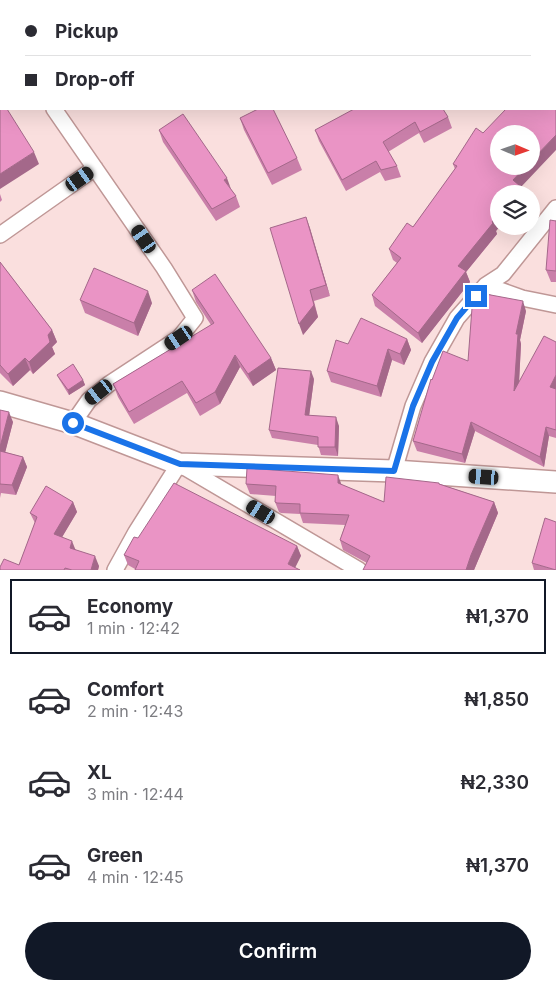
<!DOCTYPE html>
<html lang="en">
<head>
<meta charset="utf-8">
<style>
  :root { --surface:#fff; --page:#f7f7f7; --text:#2b2b33; --muted:#7c7c81; --line:#e1e1e2; --accent:#111827 }
  body { margin:0; font-family:Inter,sans-serif; background:var(--page); color:var(--text); height:100vh; display:flex; flex-direction:column; font-size:19px; white-space:nowrap }
  * { box-sizing:border-box; margin:0 }
  p { font-size:16px; color:var(--muted) }
  .icon { flex:none; width:28px; height:28px; fill:none; stroke:currentColor; stroke-width:2; stroke-linecap:round; stroke-linejoin:round }
  .map { position:relative; height:570px; overflow:hidden }
  .details { display:flex; flex-direction:column; background:var(--surface); flex:1 }
  .details>* { flex:none }
  .guide { position:absolute; left:0px; top:0px; width:556px; height:110px; box-shadow:0 5px 20px #0002; display:grid; align-content:center; height:110px; padding:0 25px; background:var(--surface) }
  .needle { width:32px; rotate:92deg }
  .controls { position:absolute; left:490px; top:125px; display:grid; gap:10px }
  .controls a { display:grid; place-items:center; width:50px; height:50px; border-radius:50%; background:var(--surface); box-shadow:0 5px 20px #0002; font-size:25px }
  .end { position:absolute; width:22px; height:22px; margin:-11px; border:6px solid #1a73e8; background:#fff; box-shadow:0 0 0 2px #fff }
  .from { border-radius:50% }
  .car { position:absolute; width:15px; height:30px; margin:-15px -8px; border-radius:6px; box-shadow:0 0 4px 1px #0007; background:linear-gradient(#222 24%,#8ab4d8 0 40%,#222 0 76%,#8ab4d8 0 86%,#222 0) }
  .guide b { display:flex; align-items:center; gap:18px; height:48px; font-size:19px }
  .guide b+b { border-top:1px solid var(--line) }
  .guide i { width:12px; height:12px; background:var(--text) }
  ul { padding:9px 0 0; list-style:none }
  li { display:flex; align-items:center; gap:15px; height:75px; margin:0 10px 8px; padding:0 15px; border:2px solid transparent; border-radius:0px }
  li div { flex:1 }
  li b { display:block; font-size:19px }
  li em { font-style:normal; font-weight:600 }
  li.current { border-color:var(--accent) }
  li>.icon { width:45px; height:45px; stroke-width:1.5 }
  .button { display:flex; gap:10px; margin-top:auto; padding:10px 25px }
  .button a { flex:1; height:58px; border-radius:30px; background:var(--accent); color:#fff; font-size:20px; font-weight:600; line-height:58px; text-align:center }
  .map>svg:first-child { display:block }
  .lines { fill:none; stroke-linecap:round; stroke-linejoin:round }
  .street-casing { stroke:#bf9796; stroke-width:18 }
  .secondary-casing { stroke:#bf9796; stroke-width:24 }
  .street { stroke:#fff; stroke-width:15 }
  .secondary { stroke:#fff; stroke-width:21 }
  .wall { fill:#c97fa9 }
  .shaded-wall { fill:#a4688a }
  .building { fill:#ea94c5; stroke:#a4688a }
  .route { stroke:#1a73e8; stroke-width:6 }
</style>
</head>
<body>
<div class="map">
<svg width="556" height="570" viewBox="0 0 556 570">
  <rect width="100%" height="100%" fill="#fadfde"/>
  <g class="lines">
    <defs>
      <path id="street" d="M547,0V1
        M524,1L526,0
        M555,16L556,18
        M0,30L1,32
        M54,109L164,268L195,318L179,338L109,384L89,400L73,423
        M0,235L95,168
        M486,285L522,298L556,305
        M394,471L413,406L432,362L457,318L486,285L503,274L556,208
        M115,570L136,532L179,464L359,570"/>
      <path id="secondary" d="M0,402L73,423L179,464L394,471L556,482"/>
    </defs>
    <use href="#street" class="street-casing"/>
    <use href="#secondary" class="secondary-casing"/>
    <use href="#street" class="street"/>
    <use href="#secondary" class="secondary"/>
  </g>
  <path class="wall" d="M0,0H99V1H1V19L0,17Z
    M430,0H482L479,1H431Z
    M448,117L452,128L424,143L419,133L388,152L397,166L401,177L385,181L380,172L346,191L319,141L315,130Z
    M240,118L297,158L302,170L272,185L244,130Z
    M159,130L230,188L236,196L240,207L216,221L163,142Z
    M453,164L521,187L523,194H499V226H500L496,231L497,234L466,272L470,282L422,343L375,306L372,295L397,263L393,260L389,249L413,227L455,169Z
    M0,194L2,200L0,202Z
    M306,217L330,296L314,301L318,317L303,335Z
    M556,221V282H551L546,270Z
    M0,262L52,330L57,342L52,347L55,354L33,374L30,370L13,386L0,373Z
    M192,290L271,358L276,370L253,386L240,367L220,404L200,416L187,393L134,424L118,397L113,384L211,325L196,302Z
    M80,300L152,303L138,336L85,313Z
    M526,311L520,340L521,344L519,383L556,342V438L549,436L544,467L475,431L465,463L417,451L413,441L432,380L468,361Z
    M407,339L411,350L404,365L392,360L381,397L331,382L327,371L348,344Z
    M57,375L83,380L85,385L69,395L59,379Z
    M314,379L309,416L339,426L338,456L321,455L318,445L272,438L269,430Z
    M0,410L13,422L5,452L23,457L27,467L16,495L1,493L0,498Z
    M246,484L342,485L384,502L440,484L494,502L498,513L474,570H363L367,563L343,550L340,540L345,525L303,523L300,514L281,513L279,512L275,502L276,496L250,494Z
    M73,502L77,512L62,537L76,550L99,566L98,570H0L19,565L35,523L30,513Z
    M138,538L297,546L301,556L135,569L128,565L124,555Z
    M532,563L556,570H534Z"/>
  <path class="shaded-wall" d="M556,135V150L521,187L523,194H514L513,180L526,166H531V161Z
    M34,152L39,164L0,189V174Z
    M227,178L231,189L224,180Z
    M499,213V226H500L496,231L497,234L466,272L470,282L422,343L418,333L458,266Z
    M306,217L310,228L330,296L326,285Z
    M310,290L318,317L303,335L299,324Z
    M148,291L152,303L138,336L134,323Z
    M523,301L526,311L520,340L521,344L518,401L514,391L516,334Z
    M52,330L57,342L52,347L55,354L33,374L29,362L48,335Z
    M407,339L411,350L404,365L400,354Z
    M388,349L392,360L381,397L377,386Z
    M235,355L240,367L220,404L215,392Z
    M25,358L30,370L13,386L8,374Z
    M271,358L276,370L253,386L248,374Z
    M311,371L314,379L308,424L305,415Z
    M556,375V391L550,387Z
    M83,380L85,385L69,395L68,390Z
    M9,412L13,422L3,461L0,453V447Z
    M336,417L339,426L338,456L335,447Z
    M471,422L475,431L465,463L462,454Z
    M546,427L549,436L544,467L540,457Z
    M23,457L27,467L16,495L12,485Z
    M338,475L342,486L338,483Z
    M73,502L77,512L58,544L54,534Z
    M494,502L498,513L474,570H466L471,555Z
    M72,541L76,551L70,548Z
    M297,546L301,556L294,570L288,564Z
    M95,556L99,566L98,570H91Z"/>
  <path class="building" d="M0,0H87L85,1H1V9L0,8Z
    M207,0H293L294,1H208Z
    M311,0H400V1H309Z
    M431,0H456L453,1H431Z
    M555,89L556,90V135L531,161V134H499V166H526L513,180L520,186L514,194H499V213L492,222L493,223L458,266L466,271L418,333L372,295L401,258L389,249L407,223L413,227L457,166L453,164L476,128L483,133L506,109H555Z
    M0,99L1,100V109H7L34,152L0,174Z
    M258,109H273L297,158L268,173L240,118Z
    M354,109H443L448,117L420,132L415,122L383,142L397,166L381,170L376,161L342,180L315,130Z
    M183,114L227,178L224,180L236,196L212,209L159,130Z
    M306,217L326,285L310,290L314,305L299,324L270,228Z
    M550,220L556,221V271L546,270Z
    M0,262L52,330L48,335L50,342L29,362L25,358L8,374L0,365Z
    M94,268L148,291L134,323L80,300Z
    M215,274L271,358L248,374L235,355L215,392L196,403L182,381L129,412L113,384L214,323L192,290Z
    M480,293L523,301L516,334H518L514,391L544,336L556,342V375L550,387L556,389V430L546,427L540,457L471,422L462,454L413,441L431,379L432,380L443,351L468,361L472,308L474,300Z
    M361,318L407,339L400,354L388,349L377,386L327,371L336,340L348,344Z
    M73,364L83,380L68,390L57,375Z
    M278,368L311,371L305,415L336,417L335,447H318V437L269,430Z
    M0,410L9,412L0,447Z
    M0,451L23,457L12,485L0,484Z
    M247,468L338,475V483L384,502L386,477L439,483V484L494,502L471,555L466,570H363L370,556L340,540L349,515L300,513V504L277,503L275,502L276,486L246,484Z
    M174,483L297,546L288,564L300,570H135L139,561L124,555L134,537L138,538Z
    M46,486L73,502L54,534L72,541L70,548L95,556L91,570H72L65,568L64,570H0V567L4,559L19,565L37,517L30,513Z
    M545,518L556,522V570L532,563Z"/>
  <g class="lines">
    <path class="route" d="M73,423L180,464L394,471L413,406L432,362L457,318L476,296"/>
  </g>
</svg>
<div class="controls">
<a><svg class="needle" viewBox="-14 -14 28 28"><path d="M0-13l5 13h-10z" fill="#e53935"/><path d="M0 13l5-13h-10z" fill="#7c7c81"/></svg></a>
<a><svg class="icon" aria-label="layers" viewBox="0 0 24 24"><path d="M12 4l9 5-9 5-9-5zM3 14l9 5 9-5"/></svg></a>
</div>
<i class="end from" style="left:73px;top:423px"></i>
<i class="end" style="left:476px;top:296px"></i>
<i class="car" style="left:80px;top:179px;rotate:55deg"></i>
<i class="car" style="left:144px;top:239px;rotate:325deg"></i>
<i class="car" style="left:179px;top:338px;rotate:236deg"></i>
<i class="car" style="left:99px;top:392px;rotate:232deg"></i>
<i class="car" style="left:484px;top:477px;rotate:274deg"></i>
<i class="car" style="left:261px;top:512px;rotate:301deg"></i>
<div class="guide">
<b><i class="from"></i>Pickup</b>
<b><i></i>Drop-off</b>
</div>
</div>
<section class="details">
<ul>
<li class="current"><svg class="icon" aria-label="car" viewBox="0 0 24 24"><path d="M5 17H2v-5l4-1 3-4h7l3 4 3 1v5h-3M9 17h6M6 11h13"/><circle cx="7" cy="17" r="2"/><circle cx="17" cy="17" r="2"/></svg><div><b>Economy</b><p>1 min · 12:42</p></div><em>₦1,370</em></li>
<li><svg class="icon" aria-label="car" viewBox="0 0 24 24"><path d="M5 17H2v-5l4-1 3-4h7l3 4 3 1v5h-3M9 17h6M6 11h13"/><circle cx="7" cy="17" r="2"/><circle cx="17" cy="17" r="2"/></svg><div><b>Comfort</b><p>2 min · 12:43</p></div><em>₦1,850</em></li>
<li><svg class="icon" aria-label="car" viewBox="0 0 24 24"><path d="M5 17H2v-5l4-1 3-4h7l3 4 3 1v5h-3M9 17h6M6 11h13"/><circle cx="7" cy="17" r="2"/><circle cx="17" cy="17" r="2"/></svg><div><b>XL</b><p>3 min · 12:44</p></div><em>₦2,330</em></li>
<li><svg class="icon" aria-label="car" viewBox="0 0 24 24"><path d="M5 17H2v-5l4-1 3-4h7l3 4 3 1v5h-3M9 17h6M6 11h13"/><circle cx="7" cy="17" r="2"/><circle cx="17" cy="17" r="2"/></svg><div><b>Green</b><p>4 min · 12:45</p></div><em>₦1,370</em></li>
</ul>
<div class="button"><a>Confirm</a></div>
</section>
</body>
</html>
